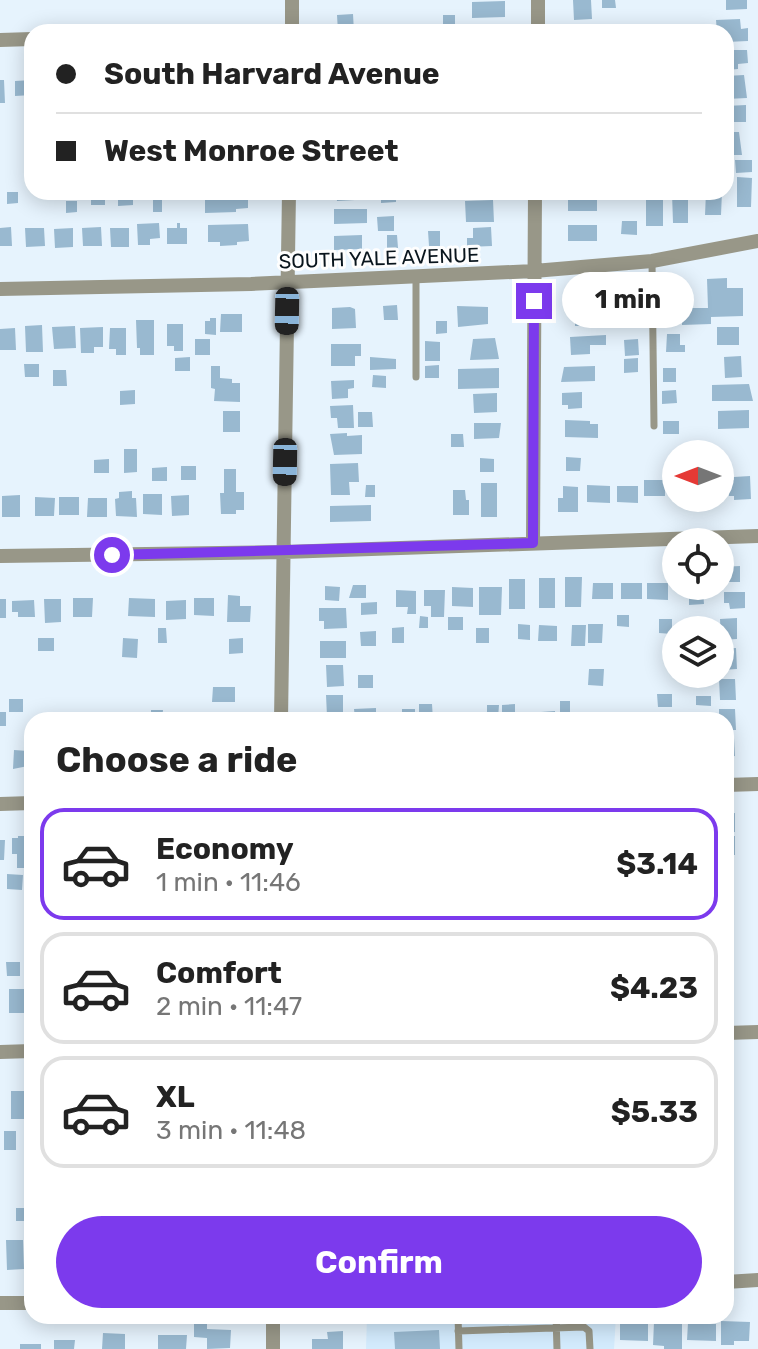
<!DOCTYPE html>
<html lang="en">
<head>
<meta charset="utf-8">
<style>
  :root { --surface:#fff; --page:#f6f6f6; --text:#222; --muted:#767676; --line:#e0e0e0; --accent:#7c3aed }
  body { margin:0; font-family:Rubik,sans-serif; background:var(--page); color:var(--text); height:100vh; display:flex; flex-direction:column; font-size:30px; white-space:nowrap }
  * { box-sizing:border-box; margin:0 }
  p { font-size:26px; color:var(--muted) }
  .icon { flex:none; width:44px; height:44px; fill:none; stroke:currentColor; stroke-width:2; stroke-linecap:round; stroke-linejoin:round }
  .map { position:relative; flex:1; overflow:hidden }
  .side { position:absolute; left:24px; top:712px; width:710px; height:612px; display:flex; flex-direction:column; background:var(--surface); border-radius:24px; box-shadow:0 4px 20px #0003 }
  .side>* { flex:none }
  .banner { position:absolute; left:24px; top:24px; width:710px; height:176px; border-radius:24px; box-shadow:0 4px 20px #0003; display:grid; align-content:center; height:176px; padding:0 32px; background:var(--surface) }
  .needle { width:52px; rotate:270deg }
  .buttons { position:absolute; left:662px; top:440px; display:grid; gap:16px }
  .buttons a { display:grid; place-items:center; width:72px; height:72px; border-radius:50%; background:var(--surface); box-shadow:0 4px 20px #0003; font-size:40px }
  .end { position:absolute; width:36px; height:36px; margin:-18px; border:10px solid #7c3aed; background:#fff; box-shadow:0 0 0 4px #fff }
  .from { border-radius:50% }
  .bubble { position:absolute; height:56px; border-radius:28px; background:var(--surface); box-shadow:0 4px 20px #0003; font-size:26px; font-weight:700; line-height:56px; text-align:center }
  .car { position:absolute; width:24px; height:48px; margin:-24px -12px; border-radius:10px; box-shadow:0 0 6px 2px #0007; background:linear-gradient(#222 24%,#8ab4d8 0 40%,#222 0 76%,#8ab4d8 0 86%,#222 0) }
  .banner b { display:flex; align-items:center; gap:28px; height:76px; font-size:30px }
  .banner b+b { border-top:2px solid var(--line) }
  .banner i { width:20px; height:20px; background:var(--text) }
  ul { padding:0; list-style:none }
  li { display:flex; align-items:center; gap:24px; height:112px; margin:0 16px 12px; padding:0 16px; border:4px solid var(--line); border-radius:24px }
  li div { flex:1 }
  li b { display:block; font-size:30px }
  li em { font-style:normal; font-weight:700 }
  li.current { border-color:var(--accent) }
  li>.icon { width:72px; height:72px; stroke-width:1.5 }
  h2 { padding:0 32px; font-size:36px; line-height:96px }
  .action { display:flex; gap:16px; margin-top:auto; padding:16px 32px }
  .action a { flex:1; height:92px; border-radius:48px; background:var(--accent); color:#fff; font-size:32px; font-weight:700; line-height:92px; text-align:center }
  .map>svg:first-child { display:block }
  .built { fill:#d3ebfd }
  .building { fill:#99b9d0 }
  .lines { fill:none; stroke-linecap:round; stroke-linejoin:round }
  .lane { stroke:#989788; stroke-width:7 }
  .street { stroke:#989788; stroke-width:14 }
  .route { stroke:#7c3aed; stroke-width:10 }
  .labels { text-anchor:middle; stroke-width:6; stroke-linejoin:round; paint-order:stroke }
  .street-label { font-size:20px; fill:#09151d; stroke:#fefefe }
</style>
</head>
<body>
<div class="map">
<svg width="758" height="1349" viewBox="0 0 758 1349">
  <rect width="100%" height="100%" fill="#e6f3fd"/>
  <path class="built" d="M367,1316H616L614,1349H366Z"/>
  <path class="building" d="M573,0H591L592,19L574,20Z
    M602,0H615L616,8H602Z
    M726,0H747V9L726,10Z
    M505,1V17L472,18V2Z
    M353,14L354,32H338L337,15Z
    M443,15H455V26H443Z
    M740,19L741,29L748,28V41L726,42V32H717L716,20Z
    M589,25V32H572V26Z
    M726,50H747L748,63L738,64V69L726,70Z
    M744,75L747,98L726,99V76Z
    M0,80H4L5,103H0Z
    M32,80V95L15,96V81Z
    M746,105V122H733V128H726V106Z
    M726,132H739L742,155H726Z
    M735,160H752V172L736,173Z
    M737,177L752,178L751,207H737Z
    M7,192H18V203L7,204Z
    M105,192V205H91V193Z
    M118,192H133V205L118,206Z
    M177,192H190V198L177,199Z
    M219,192H248V208L236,209V212L205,213V199H219Z
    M336,192H355V200L337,201Z
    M381,192H396V202L381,203Z
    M706,192H722L721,215H705Z
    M672,193H688V223H673Z
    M568,195H597V211H568Z
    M153,198H162V212H153Z
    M646,199L663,200V226H646Z
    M493,200L494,222H466L465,201Z
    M66,201H77V212L66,213Z
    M334,209H367V223L334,224Z
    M394,216V231H378L377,217Z
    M622,221H637V235L621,234Z
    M159,223L160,238L150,239V245H138L137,224Z
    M177,223H180V228H187V244H167V228H177Z
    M248,224L249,241L237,242V245L220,246V242H208V225Z
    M568,225H597V241H568Z
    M11,227L12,246H0V228Z
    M101,227L102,246H83L82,228Z
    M491,227L492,246L467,247V238H473V228Z
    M25,228H44L45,246L26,247Z
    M73,228V247L55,248L54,229Z
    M110,228H129V247H111Z
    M428,231H440V246H429Z
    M362,235V249L334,250V236Z
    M387,235H397L398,248H387Z
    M727,278V288H743V316L711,317V324L682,325V308H708L707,279Z
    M597,300L598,320H587V326H575V305H583V301Z
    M626,301L640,302V318H626Z
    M397,305L398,320H384L383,306Z
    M457,306L488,307V324L458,327Z
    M350,307L355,309L356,328L332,329V308Z
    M221,314H242V332H220Z
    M210,318H216V335L205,334V321H210Z
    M136,320H154V355H140V348H137Z
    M436,321H447V333L436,334Z
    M167,324H183V351H174V346H167Z
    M42,325L43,352H26L25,326Z
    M75,326L76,348L54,349L52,327Z
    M103,327V347H94V353H81L80,328Z
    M717,327H739V345H717Z
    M15,328L16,350H0V329Z
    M110,328H126V355H116V349H109Z
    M667,334H680V345H685V352H666Z
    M606,335V345H590V354L571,355L570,337Z
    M495,338L499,359L470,360L473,339Z
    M195,339H210V355H195Z
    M638,339L639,355L625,356L624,340Z
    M425,341L440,342V361H425Z
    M331,344H361V356H355V366H331Z
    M741,356L742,377L725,378L724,357Z
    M190,357V371H175V358Z
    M370,357L396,359V369L370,370Z
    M638,358V372L624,373V359Z
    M24,364H39V377H25Z
    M439,365V378H425V366Z
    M211,366H220V378L232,379V383H240V402L214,401L215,389L211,388Z
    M595,366V381L561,382L564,367Z
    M499,368V388L458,389V369Z
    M663,368H676V382H663Z
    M53,370H66L67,386H53Z
    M373,375L386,376V388L372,387Z
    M354,380V388L348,389V398L332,399L331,381Z
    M749,384L753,401H712V385Z
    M135,390V404L120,405V391Z
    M676,390L677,403L662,404V391Z
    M582,392V408L568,409V405H562V393Z
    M497,393V412L474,413L473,394Z
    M353,405L354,428H338L337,418H331L330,406Z
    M749,410V428L718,429V411Z
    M223,411H240V432H223Z
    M358,412H372L373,427H358Z
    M565,420L590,421V424H598V438L565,437Z
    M663,421H679V434H663Z
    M474,423H501L499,438L474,439Z
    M347,433V436L362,435V454L334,455L330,434Z
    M451,434H463L464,447H451Z
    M124,449H137V472L124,473Z
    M566,457L581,458L580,471H566Z
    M480,458L494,459V472H480Z
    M109,459V473H94V460Z
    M358,463L359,482H349L350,495H331L330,464Z
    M181,466H196V480H181Z
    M167,467V481H152V468Z
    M224,469H236V492H244V510H236V514H221L220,493H224Z
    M750,476L751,499L734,500V496H729V481L734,480V477Z
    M644,480H665V496H644Z
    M481,483H497V517H481Z
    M366,485H375V497H365Z
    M587,485L610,486V503L587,502Z
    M563,486L578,487V512H558V498H563Z
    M617,486H638V503L617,502Z
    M453,490H465L466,500H469V515H453Z
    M132,491V498H136L137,517L116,516L115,499L119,498V492Z
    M143,494H162V515L143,514Z
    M20,495V517H2V496Z
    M189,495V515L172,516L171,496Z
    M35,497L55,498L54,516H35Z
    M59,497H79V515H59Z
    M88,498H107V517H87Z
    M674,498H694V501H674Z
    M371,505V521L330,522V506Z
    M740,566V582H720V567Z
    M565,577H582L581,607H565Z
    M539,578H555V608H539Z
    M509,579H525V609H509Z
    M593,583H613V599H592Z
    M621,583H642V599H621Z
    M647,583H668V600L647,599Z
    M353,585H366V598H349Z
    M325,586L340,587L339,601L325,600Z
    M452,587L473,588V607L452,606Z
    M479,587H502L501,615H479Z
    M396,590L416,591V614H407L408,607H396Z
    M424,590H445L444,617H431V606H424Z
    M703,590L704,604L689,605V591Z
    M724,592H745V608L730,609L729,603H724Z
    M228,595L240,596V606H251L250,622H227Z
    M73,598H93L92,617H73Z
    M129,598L155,599V617L128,616Z
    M194,598H214V616L194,615Z
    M0,599H6V618H0Z
    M44,599H61V622L45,623Z
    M34,600L35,617H18V612H12V601Z
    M186,600V619L166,620V601Z
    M377,602V614L361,615V603Z
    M319,608H346L347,628L324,629V621H319Z
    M617,615H629V627L617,626Z
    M420,616L428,617V628H419Z
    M448,617H463V630H448Z
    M737,618V639L721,640L720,619Z
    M659,619H672V634L659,633Z
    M518,624L530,625V640L518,639Z
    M588,624H603L602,643H588Z
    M539,625L557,626V641H538Z
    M572,625H586L585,646H571Z
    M404,627V643H392V628Z
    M158,628H166L167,643H158Z
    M476,628H489V643H476Z
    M376,631V646H361L360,632Z
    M38,638H54V651H38Z
    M123,638L138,639L137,658L122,657Z
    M243,638V653L229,654V639Z
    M320,641H346V658H320Z
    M736,648L737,669L721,670L720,649Z
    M326,665H343L344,686L327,687Z
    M589,669H604L603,686L588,685Z
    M358,675H373V688H358Z
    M719,679H735L736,700H720Z
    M213,687H235V702H212Z
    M657,694H672V707H658Z
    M326,695H343V716H327Z
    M696,696H711V706L696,705Z
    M9,699H23V712H9Z
    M560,701H570V717H560Z
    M419,704H432L433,720H419Z
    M515,704V716L502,717V705Z
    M487,705H499L498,718H487Z
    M376,708V719H355L354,709Z
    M402,709H415V720H402Z
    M719,709H735L736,730H726V720H719Z
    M151,710H163L162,720H151Z
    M555,711V720H541V712Z
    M0,712H6V726H0Z
    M447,712H459V720H447Z
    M209,714H235V720H209Z
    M626,715H640V720H625Z
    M734,738L735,756L726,757V739Z
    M14,750L28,751V766L13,769Z
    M735,813V832L726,833V814Z
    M18,836H32V868H17V854H12V838H18Z
    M726,836H735V855H726Z
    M0,840H5L4,860H0Z
    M726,867H731L732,889L726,890Z
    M7,874L23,875L22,890L7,889Z
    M726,897H733V918H726Z
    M726,926H734V947H726Z
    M726,958H728L729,965H731L732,979L726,980Z
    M6,962H20V976H7Z
    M726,986H731V1003L726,1004Z
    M9,989H25V1013H9Z
    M11,1091H26L27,1119H11Z
    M726,1092H734V1110H726Z
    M726,1119H729V1140H726Z
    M4,1131H16V1150H4Z
    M726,1205H731L732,1228H726Z
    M16,1208H27V1221H16Z
    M6,1240H23L24,1269L7,1270Z
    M721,1321L750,1322L749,1341H734V1345H721Z
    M654,1322L682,1323V1349H664V1346L653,1345Z
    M194,1323L207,1324V1329L231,1330L230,1348L207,1349V1338L194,1337Z
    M688,1323L716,1324V1341L687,1340Z
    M620,1324H648V1341L620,1340Z
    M439,1330L440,1349H395L394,1332Z
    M343,1331V1349H312V1339H328L327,1332Z
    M103,1333L125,1334V1349H102Z
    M158,1335H187L186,1349H158Z
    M54,1340H75L74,1349H54Z
    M20,1344H41V1349H20Z"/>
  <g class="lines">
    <path class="lane" d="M652,261L654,426
      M416,276V377
      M458,1316L459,1349
      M556,1316L557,1349
      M458,1331L584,1327L589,1331L590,1349"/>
    <path class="street" d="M292,32V0
      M538,32V0
      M0,40L32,39
      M0,289L251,284L534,271L652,261L758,241
      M533,543L535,192
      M0,556L284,552L758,536
      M281,720L289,192
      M726,785L758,784
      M0,804L32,803
      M726,1033L758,1032
      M0,1052L32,1051
      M726,1282L758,1280
      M0,1303H32
      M273,1349V1316"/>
  </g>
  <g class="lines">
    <path class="route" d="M112,555L533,543L534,301"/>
  </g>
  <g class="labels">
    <g class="street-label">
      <text transform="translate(379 258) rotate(-2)" y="7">SOUTH YALE AVENUE</text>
    </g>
  </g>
</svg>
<div class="buttons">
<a><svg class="needle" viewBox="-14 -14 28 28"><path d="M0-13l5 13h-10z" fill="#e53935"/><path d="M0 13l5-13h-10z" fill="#767676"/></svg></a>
<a><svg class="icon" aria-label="locate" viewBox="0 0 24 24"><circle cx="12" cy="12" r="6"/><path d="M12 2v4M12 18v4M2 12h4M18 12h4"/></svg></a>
<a><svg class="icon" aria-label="layers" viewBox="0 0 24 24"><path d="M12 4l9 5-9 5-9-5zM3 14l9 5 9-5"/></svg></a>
</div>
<i class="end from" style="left:112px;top:555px"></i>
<i class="end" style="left:534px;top:301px"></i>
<div class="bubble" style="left:562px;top:272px;width:132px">1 min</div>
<i class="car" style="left:287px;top:311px;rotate:181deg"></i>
<i class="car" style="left:285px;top:462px;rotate:181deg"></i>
<div class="banner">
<b><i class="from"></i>South Harvard Avenue</b>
<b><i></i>West Monroe Street</b>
</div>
<section class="side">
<h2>Choose a ride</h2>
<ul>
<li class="current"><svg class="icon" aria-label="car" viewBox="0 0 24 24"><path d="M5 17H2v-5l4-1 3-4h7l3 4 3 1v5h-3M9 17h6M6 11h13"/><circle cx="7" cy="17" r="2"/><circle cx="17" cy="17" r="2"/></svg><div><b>Economy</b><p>1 min · 11:46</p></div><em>$3.14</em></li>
<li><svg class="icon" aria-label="car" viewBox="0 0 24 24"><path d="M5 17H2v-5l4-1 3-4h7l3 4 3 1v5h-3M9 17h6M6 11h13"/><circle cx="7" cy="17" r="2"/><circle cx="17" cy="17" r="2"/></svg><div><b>Comfort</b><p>2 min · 11:47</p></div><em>$4.23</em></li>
<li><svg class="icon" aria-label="car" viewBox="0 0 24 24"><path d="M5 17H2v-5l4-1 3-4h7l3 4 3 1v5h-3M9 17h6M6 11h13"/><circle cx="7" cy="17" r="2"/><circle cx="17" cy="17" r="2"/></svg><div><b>XL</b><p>3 min · 11:48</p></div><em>$5.33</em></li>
</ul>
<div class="action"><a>Confirm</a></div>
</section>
</div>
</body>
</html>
